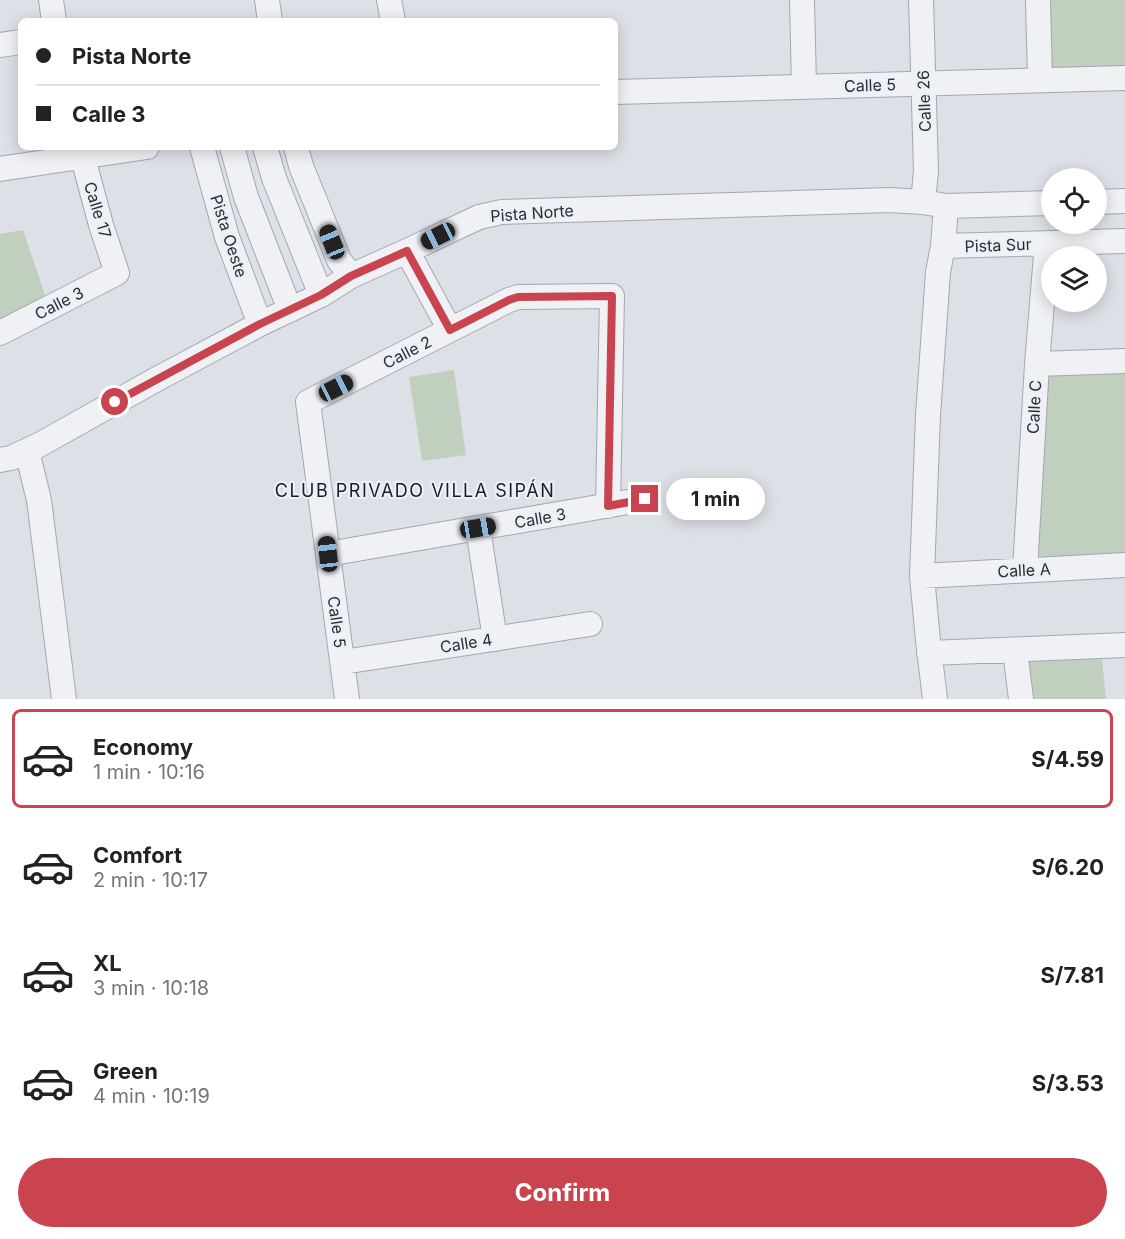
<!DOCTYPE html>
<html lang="en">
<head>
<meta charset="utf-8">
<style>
  :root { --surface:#fff; --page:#f2f2f2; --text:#222; --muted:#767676; --line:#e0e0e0; --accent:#c9444e }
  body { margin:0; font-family:Inter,sans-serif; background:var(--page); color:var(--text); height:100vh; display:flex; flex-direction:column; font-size:22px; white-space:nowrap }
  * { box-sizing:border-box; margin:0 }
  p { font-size:20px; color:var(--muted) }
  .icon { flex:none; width:33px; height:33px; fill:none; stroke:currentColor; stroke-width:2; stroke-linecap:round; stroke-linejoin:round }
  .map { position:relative; height:699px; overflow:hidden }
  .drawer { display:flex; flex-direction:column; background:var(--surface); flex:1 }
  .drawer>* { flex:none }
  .guide { position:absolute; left:18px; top:18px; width:600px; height:132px; border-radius:9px; box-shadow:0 3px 15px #0003; display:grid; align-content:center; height:132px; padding:0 18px; background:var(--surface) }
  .fabs { position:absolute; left:1041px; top:168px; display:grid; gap:12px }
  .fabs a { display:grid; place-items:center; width:66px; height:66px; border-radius:50%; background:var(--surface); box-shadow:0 3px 15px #0003; font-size:30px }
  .end { position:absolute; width:27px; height:27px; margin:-14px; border:8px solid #c9444e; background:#fff; box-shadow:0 0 0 3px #fff }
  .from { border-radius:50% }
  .bubble { position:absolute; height:42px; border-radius:21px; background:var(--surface); box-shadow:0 3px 15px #0003; font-size:20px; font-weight:700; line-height:42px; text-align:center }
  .car { position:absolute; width:18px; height:36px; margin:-18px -9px; border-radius:8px; box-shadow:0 0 4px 2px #0007; background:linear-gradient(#222 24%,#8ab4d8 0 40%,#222 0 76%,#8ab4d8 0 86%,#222 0) }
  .guide b { display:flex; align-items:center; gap:21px; height:57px; font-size:22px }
  .guide b+b { border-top:2px solid var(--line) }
  .guide i { width:15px; height:15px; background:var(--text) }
  ul { padding:10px 0 0; list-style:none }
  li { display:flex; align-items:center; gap:18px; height:99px; margin:0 12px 9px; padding:0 6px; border:3px solid transparent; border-radius:9px }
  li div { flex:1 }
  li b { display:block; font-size:22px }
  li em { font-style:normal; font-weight:700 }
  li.selected { border-color:var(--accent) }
  li>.icon { width:54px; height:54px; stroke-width:1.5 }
  .button { display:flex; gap:12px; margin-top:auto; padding:12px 18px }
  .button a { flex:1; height:69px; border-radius:36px; background:var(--accent); color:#fff; font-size:24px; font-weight:700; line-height:69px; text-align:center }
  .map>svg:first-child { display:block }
  .green { fill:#c1d0be }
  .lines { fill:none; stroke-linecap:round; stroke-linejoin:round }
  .minor-casing { stroke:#a3a7b0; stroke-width:26 }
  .minor { stroke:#eff1f5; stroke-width:24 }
  .route { stroke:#c9444e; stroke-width:8 }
  .labels { text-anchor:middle; stroke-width:4.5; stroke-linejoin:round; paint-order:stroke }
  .street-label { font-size:16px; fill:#272d3c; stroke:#eceff4 }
  .neighbourhood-label { font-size:18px; letter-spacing:1.5px; fill:#191e2d; stroke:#eceff4 }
</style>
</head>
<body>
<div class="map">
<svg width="1125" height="699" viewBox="0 0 1125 699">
  <rect width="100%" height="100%" fill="#dde0e6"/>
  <path class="green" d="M1045,0H1125V68H1050Z
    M23,230L46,298L0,321V234Z
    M1125,367V553L1043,557L1038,555L1045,374Z
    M454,370L466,455L422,461L409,377Z
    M1101,650L1106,699H1027L1020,656Z"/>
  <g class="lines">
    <defs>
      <path id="minor" d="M51,0L54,21
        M267,0L270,21
        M389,0L393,21
        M802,0L804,87
        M921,0L926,171L923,202
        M1038,0L1040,80
        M0,45L21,42
        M615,92L1125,78
        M202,147L227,237L260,324
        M232,147L246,197L290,310
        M265,147L274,178L321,295
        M296,147L301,166L339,260L351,276
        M0,169L147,147
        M1096,202L1125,201
        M943,246L1125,241
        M407,251L450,330
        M0,333L117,273L101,225L80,147
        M1037,364L1125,361
        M27,451L39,500L64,699
        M0,460L11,458L39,445L157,379L260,324L321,295L351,276L407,251L479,217L502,212L890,200L923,202L946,206L1052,203
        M478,529L495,639
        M328,554L645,499
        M1025,570L1037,364L1047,243
        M922,576L1125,565
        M1015,650L1021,699
        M929,653L1125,645
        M343,662L590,624
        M347,699L308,402L509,300L518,297L612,296L608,506
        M935,699L928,641L922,576L928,415L938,272L943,246L946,206"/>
    </defs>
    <use href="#minor" class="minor-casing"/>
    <use href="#minor" class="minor"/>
  </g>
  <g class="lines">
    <path class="route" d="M115,402L260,324L321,295L351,276L407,251L450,330L509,300L518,297L612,296L608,506L645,499"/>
  </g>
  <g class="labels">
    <g class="street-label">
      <text transform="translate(870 85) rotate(-2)" y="6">Calle 5</text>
      <text transform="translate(924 101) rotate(-92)" y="6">Calle 26</text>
      <text transform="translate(98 210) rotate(73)" y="6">Calle 17</text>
      <text transform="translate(532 213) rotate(-4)" y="6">Pista Norte</text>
      <text transform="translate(229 236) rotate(72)" y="6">Pista Oeste</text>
      <text transform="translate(998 245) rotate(-2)" y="6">Pista Sur</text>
      <text transform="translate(59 303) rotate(-27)" y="6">Calle 3</text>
      <text transform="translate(407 352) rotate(-27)" y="6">Calle 2</text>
      <text transform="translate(1034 407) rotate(-87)" y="6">Calle C</text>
      <text transform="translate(540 518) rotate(-10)" y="6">Calle 3</text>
      <text transform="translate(1024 570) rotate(-3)" y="6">Calle A</text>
      <text transform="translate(337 622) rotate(82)" y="6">Calle 5</text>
      <text transform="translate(466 643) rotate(-9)" y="6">Calle 4</text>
    </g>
    <g class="neighbourhood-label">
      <text x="415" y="497">CLUB PRIVADO VILLA SIPÁN</text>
    </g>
  </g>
</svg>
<div class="fabs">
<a><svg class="icon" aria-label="locate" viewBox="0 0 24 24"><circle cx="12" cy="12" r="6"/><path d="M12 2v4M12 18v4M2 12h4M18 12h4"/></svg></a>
<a><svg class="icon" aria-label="layers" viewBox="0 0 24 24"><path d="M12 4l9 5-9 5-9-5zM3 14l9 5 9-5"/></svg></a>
</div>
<i class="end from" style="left:115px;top:402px"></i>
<i class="end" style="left:645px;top:499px"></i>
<div class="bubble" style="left:666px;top:478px;width:99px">1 min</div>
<i class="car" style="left:438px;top:236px;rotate:243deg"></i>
<i class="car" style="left:332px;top:242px;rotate:338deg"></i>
<i class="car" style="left:336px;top:388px;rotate:63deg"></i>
<i class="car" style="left:478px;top:528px;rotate:81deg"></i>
<i class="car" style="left:328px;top:554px;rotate:353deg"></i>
<div class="guide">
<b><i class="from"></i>Pista Norte</b>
<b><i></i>Calle 3</b>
</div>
</div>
<section class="drawer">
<ul>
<li class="selected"><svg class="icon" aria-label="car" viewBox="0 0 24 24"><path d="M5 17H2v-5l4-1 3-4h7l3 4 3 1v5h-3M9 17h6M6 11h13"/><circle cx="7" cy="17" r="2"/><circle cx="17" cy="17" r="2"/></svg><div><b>Economy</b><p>1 min · 10:16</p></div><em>S/4.59</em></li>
<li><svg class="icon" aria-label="car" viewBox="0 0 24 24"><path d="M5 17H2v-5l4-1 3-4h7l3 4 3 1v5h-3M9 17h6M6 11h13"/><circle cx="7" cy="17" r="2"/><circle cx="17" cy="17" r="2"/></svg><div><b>Comfort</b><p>2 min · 10:17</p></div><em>S/6.20</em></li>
<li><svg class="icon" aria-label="car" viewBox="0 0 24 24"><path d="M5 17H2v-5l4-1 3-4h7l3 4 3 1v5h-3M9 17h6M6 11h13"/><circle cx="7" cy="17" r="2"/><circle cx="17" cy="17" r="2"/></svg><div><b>XL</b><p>3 min · 10:18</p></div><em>S/7.81</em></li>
<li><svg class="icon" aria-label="car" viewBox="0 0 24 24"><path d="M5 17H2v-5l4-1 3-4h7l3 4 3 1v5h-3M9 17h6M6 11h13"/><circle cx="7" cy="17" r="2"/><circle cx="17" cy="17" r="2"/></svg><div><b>Green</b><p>4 min · 10:19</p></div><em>S/3.53</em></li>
</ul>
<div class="button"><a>Confirm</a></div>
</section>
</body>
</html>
